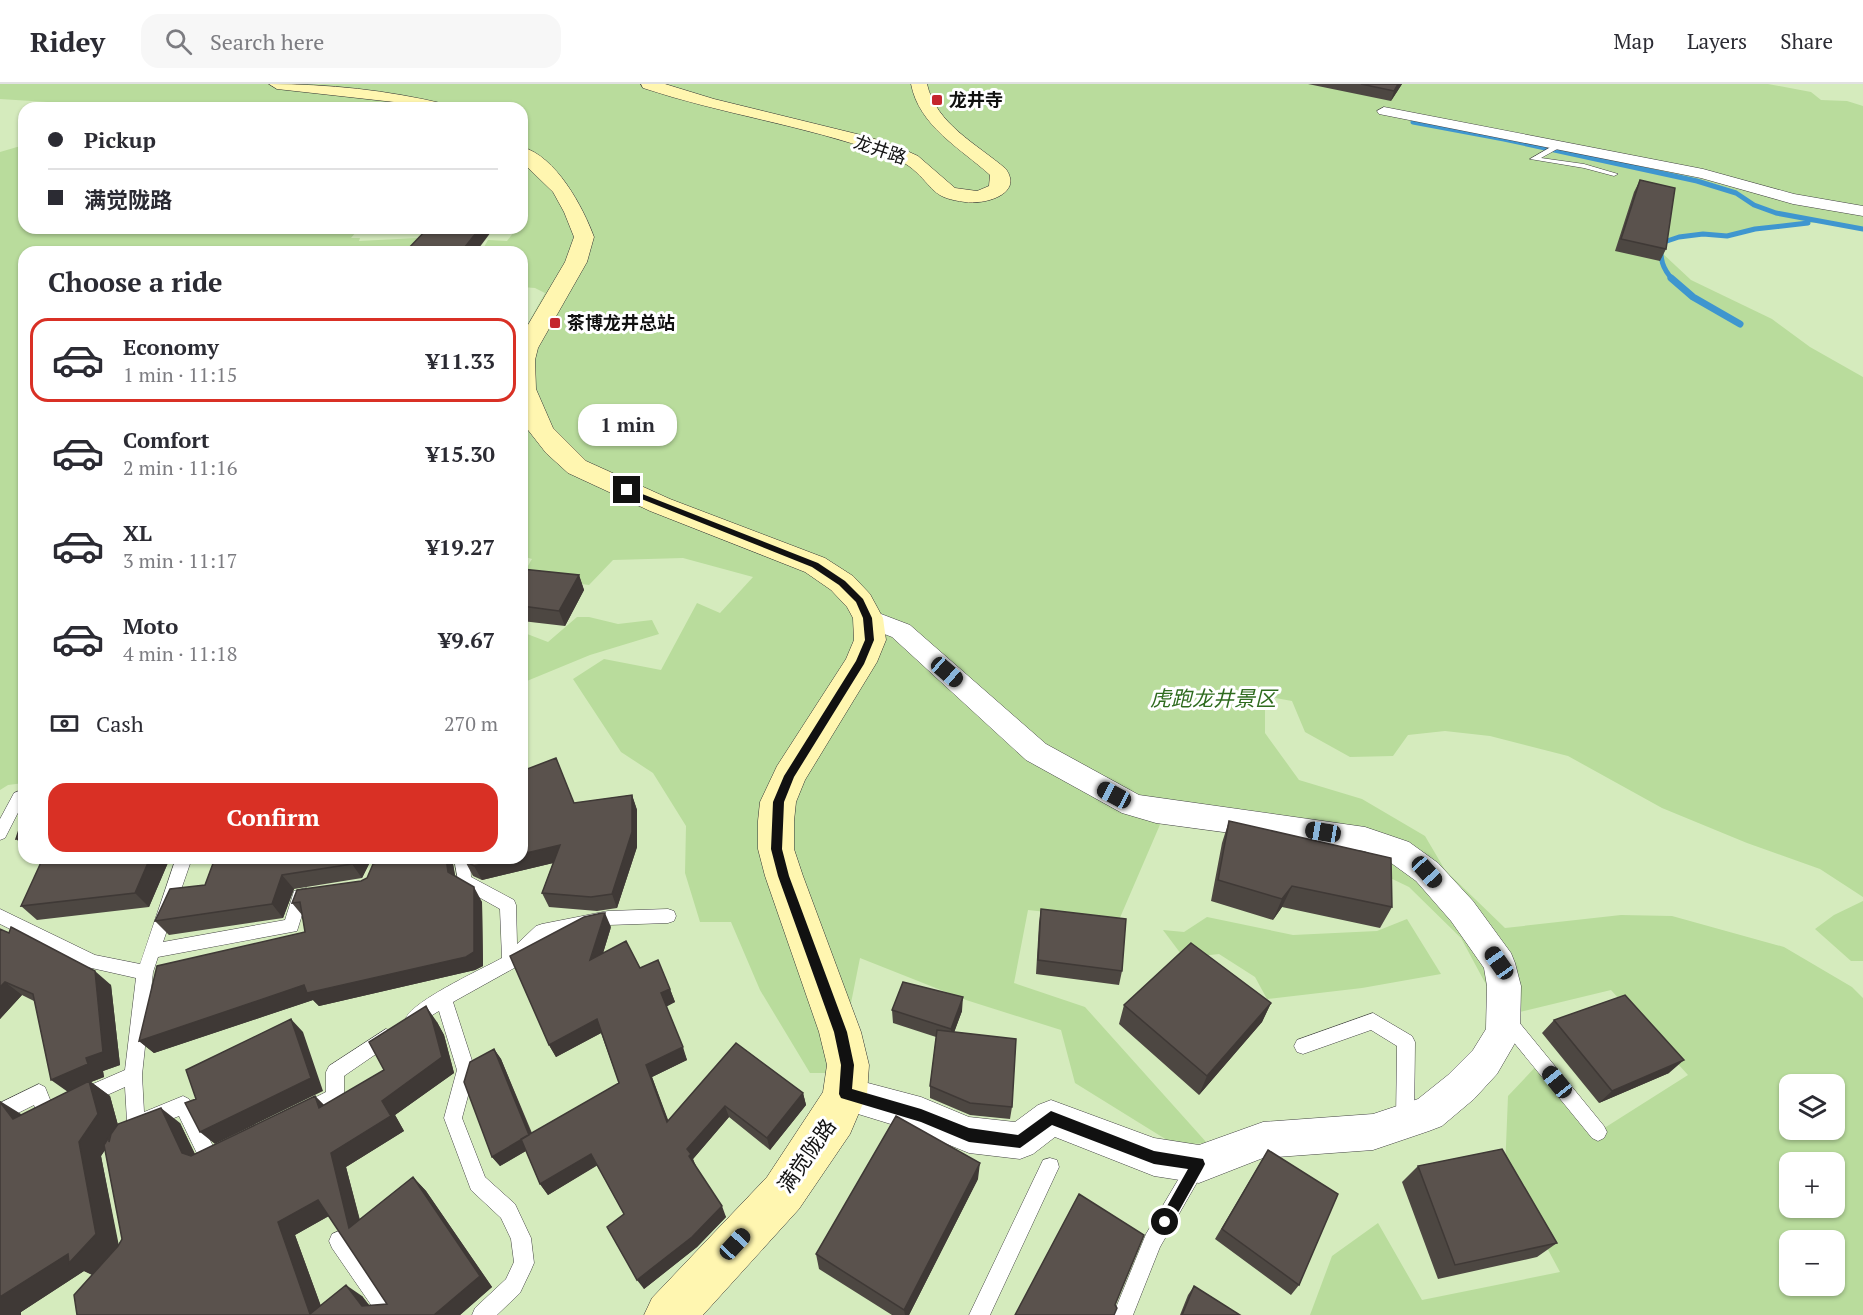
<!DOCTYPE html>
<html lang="en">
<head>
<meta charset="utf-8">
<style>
  :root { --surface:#fff; --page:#f7f7f7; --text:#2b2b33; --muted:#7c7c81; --line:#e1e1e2; --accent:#d93025 }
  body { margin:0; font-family:"PT Serif","Noto Sans SC",serif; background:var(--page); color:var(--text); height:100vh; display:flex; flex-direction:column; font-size:22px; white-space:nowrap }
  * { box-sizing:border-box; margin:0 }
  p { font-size:20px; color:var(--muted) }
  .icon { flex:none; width:33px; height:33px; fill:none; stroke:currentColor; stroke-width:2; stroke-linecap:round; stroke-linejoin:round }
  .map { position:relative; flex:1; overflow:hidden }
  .sheet { position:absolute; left:18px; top:162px; width:510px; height:618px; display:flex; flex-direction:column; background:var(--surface); border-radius:18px; box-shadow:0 2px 4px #0004 }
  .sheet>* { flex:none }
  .top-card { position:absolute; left:18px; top:18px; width:510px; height:132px; border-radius:18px; box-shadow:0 2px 4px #0004; display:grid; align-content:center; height:132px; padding:0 30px; background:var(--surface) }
  .fabs { position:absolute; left:1779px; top:990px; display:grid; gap:12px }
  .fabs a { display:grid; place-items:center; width:66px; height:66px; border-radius:12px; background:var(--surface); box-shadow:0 2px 4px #0004; font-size:30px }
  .end { position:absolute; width:27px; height:27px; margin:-14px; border:8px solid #111; background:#fff; box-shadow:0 0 0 3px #fff }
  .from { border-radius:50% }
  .bubble { position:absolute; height:42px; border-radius:18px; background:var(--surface); box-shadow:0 2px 4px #0004; font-size:20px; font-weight:600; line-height:42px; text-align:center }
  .car { position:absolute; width:18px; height:36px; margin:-18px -9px; border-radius:8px; box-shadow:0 0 4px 2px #0007; background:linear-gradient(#222 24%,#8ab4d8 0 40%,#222 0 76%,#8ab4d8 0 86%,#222 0) }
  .top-card b { display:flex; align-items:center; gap:21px; height:57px; font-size:22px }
  .top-card b+b { border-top:2px solid var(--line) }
  .top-card i { width:15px; height:15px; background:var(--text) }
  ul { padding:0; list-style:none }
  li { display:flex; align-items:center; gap:18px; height:84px; margin:0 12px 9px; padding:0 18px; border:3px solid transparent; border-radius:18px }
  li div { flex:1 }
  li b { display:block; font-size:22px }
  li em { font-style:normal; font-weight:600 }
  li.on { border-color:var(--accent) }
  li>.icon { width:54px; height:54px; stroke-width:1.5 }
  h2 { padding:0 30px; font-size:27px; line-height:72px }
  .pay { display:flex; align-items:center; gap:15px; height:66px; padding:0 30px; font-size:22px }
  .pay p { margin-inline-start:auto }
  .primary-button { display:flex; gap:12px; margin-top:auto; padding:12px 30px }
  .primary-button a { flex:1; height:69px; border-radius:18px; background:var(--accent); color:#fff; font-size:24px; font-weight:600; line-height:69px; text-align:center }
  header { display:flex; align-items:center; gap:36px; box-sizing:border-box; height:84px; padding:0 30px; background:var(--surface); border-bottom:2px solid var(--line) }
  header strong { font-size:28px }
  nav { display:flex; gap:33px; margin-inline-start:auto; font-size:21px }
  .search { width:420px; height:54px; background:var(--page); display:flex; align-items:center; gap:15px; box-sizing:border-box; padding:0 21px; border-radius:18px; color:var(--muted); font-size:22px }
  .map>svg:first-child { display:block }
  .green { fill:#d5ebbd; fill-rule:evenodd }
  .forest { fill:#b9dc9c; fill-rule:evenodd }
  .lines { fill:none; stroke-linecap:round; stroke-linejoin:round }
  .stream-far1 { stroke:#3f96cf; stroke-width:5 }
  .stream { stroke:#3f96cf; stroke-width:7 }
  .lane-casing { stroke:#444; stroke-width:1 }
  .street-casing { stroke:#444; stroke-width:1 }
  .secondary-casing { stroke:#333; stroke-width:1 }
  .lane { fill:#fff; fill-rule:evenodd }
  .street { fill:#fff; fill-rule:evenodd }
  .secondary { fill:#fff6b0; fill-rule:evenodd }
  .wall { fill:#4d4742; fill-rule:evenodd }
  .shaded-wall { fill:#3f3936 }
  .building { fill:#5a524d; stroke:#3f3936; stroke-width:1.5; fill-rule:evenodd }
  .route { fill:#111 }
  .poi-dot { fill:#c4262e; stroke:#fff; stroke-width:2 }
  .labels { text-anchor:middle; stroke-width:6; stroke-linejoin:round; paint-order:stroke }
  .far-poi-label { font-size:18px; font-weight:bold; fill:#111; stroke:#fff; text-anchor:start }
  .far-street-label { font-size:18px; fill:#111; stroke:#fff }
  .park-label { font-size:21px; font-style:italic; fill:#2f6b1f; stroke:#fff }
  .street-label { font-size:21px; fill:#111; stroke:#fff }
</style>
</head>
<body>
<header>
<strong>Ridey</strong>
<div class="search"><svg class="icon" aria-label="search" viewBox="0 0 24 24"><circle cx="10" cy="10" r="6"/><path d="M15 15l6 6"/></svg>Search here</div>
<nav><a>Map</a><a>Layers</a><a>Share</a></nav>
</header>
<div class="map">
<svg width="1863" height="1231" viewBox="0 0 1863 1231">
  <rect width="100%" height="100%" fill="#fffdf5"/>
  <path class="green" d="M0,0H1863V1231H0ZM24,24H522V144H24ZM24,168H522V774H24ZM1790,1000H1834V1046H1790ZM1790,1078H1834V1124H1790ZM1790,1156H1834V1202H1790Z"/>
  <path class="forest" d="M0,0H1768L1811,8L1821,16L1847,17L1863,22V145L1820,138L1755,145L1727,152L1703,150L1679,153L1664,158L1661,168L1691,196L1772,235L1810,263L1863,293V813L1820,785L1747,759L1662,724L1568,672L1490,652L1445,647L1408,651L1393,672L1350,673L1305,648L1292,617L1265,612V649L1299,696L1362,715L1425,752L1445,786L1505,844L1621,831L1672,832L1784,863L1852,903L1863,914V1231H1310L1332,1172L1378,1139L1422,1216L1560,1188L1505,1086L1508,1012L1543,975L1598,1048L1688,991L1611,906L1503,932L1461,854L1409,803L1332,766L1162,736L1119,836L1028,826L1014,899L1085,923L1207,1059L1175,1061L1075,999L1061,946L966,916L860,874L837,989H810L760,906L731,838H700L685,789L686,742L653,689L621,668L573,595L604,575L661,586L697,519L720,529L753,493L683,474L613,476L589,501L522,492L532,475L522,472V250L545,209L535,204L522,203V168H481L488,156L507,157L517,144H522V24H64L47,18L0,15ZM1790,1000H1834V1046H1790ZM1790,1078H1834V1124H1790ZM1790,1156H1834V1202H1790Z
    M24,61V144H345L343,146L356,148L351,154H360L359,157L417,154L421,162L416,168H24V699L8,701L0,706V68Z
    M577,533H589L618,540L652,536L659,550L590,571L522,599V548L548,558Z
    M1863,817V877H1851L1815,845L1834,831Z
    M1207,833L1293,851L1377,847L1407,835L1441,890L1362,904L1267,915L1255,893L1219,870L1184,874L1163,846L1184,848Z"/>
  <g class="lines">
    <path class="stream-far1" d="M1413,38L1504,55L1697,97L1736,109L1754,121L1776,129L1863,145
      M1673,196C1662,184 1660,175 1661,159L1679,153L1703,150L1727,152L1755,145L1808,139"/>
    <path class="stream" d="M1671,194L1693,213L1740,240"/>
    <defs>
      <path id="lane" d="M1556,60L1560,62L1559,64L1541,74L1584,80L1618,90L1614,92L1584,84L1530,75Z
        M19,707L24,709V717L5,754L0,756V735L14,709Z
        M176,774H192L163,858L285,836L294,807L306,804L312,806L314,811L312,816L306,818L297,847L158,873L153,888L142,991L144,1028L183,1012L189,1015L214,1064L223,1065L225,1072L223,1079L210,1084L203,1082L179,1032L149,1044L144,1042L136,1054L130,1057L124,1054L121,1048L127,1037L125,1003L85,1021L79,1018L76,1012L79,1006L125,986L136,894L87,883L0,840V825L95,871L140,880Z
        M454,774H470L471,793L514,816L516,821L517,860L536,842L542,840L608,827L668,825L674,827L676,832L674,837L668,839L608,841L546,853L516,883L453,918L475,986L462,1034L485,1093L515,1120L531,1154L534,1179L531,1186L520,1209L497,1231H472L475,1224L506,1195L514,1178L511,1155L501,1134L471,1106L444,1034L457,986L439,927L414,942L408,940L406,934C414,916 482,885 502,874L500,825L459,802Z
        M1373,929L1412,952L1415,958L1414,1037L1411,1043L1405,1046L1399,1043L1396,1037L1397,962L1371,946L1303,970L1297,968L1294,962L1297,956Z
        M1508,930L1514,932L1604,1042L1607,1048L1604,1054L1598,1057L1592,1054L1502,944L1499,938L1502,932Z
        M386,945L392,947L395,953L392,959L344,992V1013L341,1019L306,1036L300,1033L297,1027L300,1021L326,1008V988L329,982Z
        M39,1000L45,1003L51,1018L57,1021L60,1027L57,1033L45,1039L39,1036L34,1021L0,1038V1019Z
        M1198,1072L1205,1074L1207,1081L1160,1163L1133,1231H1113L1146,1150L1191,1074Z
        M1050,1074L1057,1076L1059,1083L990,1231H969L1043,1076Z
        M339,1147L346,1150L400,1231H378L332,1164L329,1157L332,1150Z"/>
      <path id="street" d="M1384,23L1703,85L1794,110L1863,122V132L1793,120L1701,94L1379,30L1377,27Z
        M868,525L910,541L1046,660L1139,711L1365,743L1409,758L1438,779L1473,817L1511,869L1515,879L1521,902L1520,948L1515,959L1497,990L1474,1015L1442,1042L1429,1047L1373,1066L1263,1074L1199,1099L1154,1092L1055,1053L1033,1070L1020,1075L969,1069L920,1049L832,1022L827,1010L832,998L845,993L921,1013L969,1033L1015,1038L1038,1021L1051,1016L1154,1054L1199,1061L1263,1038L1373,1030L1418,1015L1448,991L1473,966L1486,945L1487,902L1484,884L1451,837L1416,797L1387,776L1364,767L1156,739L1122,729L1026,676L892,553L859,540L855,534L859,528Z"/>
      <path id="secondary" d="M269,0C329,0 386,6 445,20L448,24H418L394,18L277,5Z
        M641,0H665L714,15L865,52L894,61L918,72L955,104L977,107L989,102L990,91C960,64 919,42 911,0H927C936,40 977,60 1006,85C1024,111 983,121 965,118C934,114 936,107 916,88C907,79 893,73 881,69C803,41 721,30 643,4Z
        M522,63C556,72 583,123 594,153L587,178L538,264L535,276L536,305L553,344L586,377L670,415L825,474L853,492L870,510L883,534L886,556L877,578L805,696L796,718L794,737V765L803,792L861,948L869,981L867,1010L850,1050L799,1125L703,1231H644L652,1214L767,1093L823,1008L827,981L819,948L765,792L758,765V737L760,718L777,682L846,575L854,556L853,534L847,523L831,506L805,488L650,427L568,389L546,369L528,346L522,331V251L565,178L574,153L564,128L553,108L522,78Z"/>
    </defs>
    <use href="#lane" class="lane-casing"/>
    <use href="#street" class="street-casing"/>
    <use href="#secondary" class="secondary-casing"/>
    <use href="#lane" class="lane"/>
    <use href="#street" class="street"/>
    <use href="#secondary" class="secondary"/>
  </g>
  <path class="wall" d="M1308,0H1402L1391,17Z
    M1640,96L1666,165L1660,177L1615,167L1634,108Z
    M522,485L579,491L584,506L565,542L522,537Z
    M632,711L637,726V763L617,824L597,827L549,823L542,809L553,779L482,796L473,792L465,777L574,719Z
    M1229,737L1392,823L1380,844L1282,823L1273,836L1211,817L1222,759Z
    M170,774L149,823L37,836L21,822Z
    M215,774H391L369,780L362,794L294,805L283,834L169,851L155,837L205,801Z
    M394,774H452L455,792L482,818L483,882L475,886L319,922L313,916L154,969L139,957L305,848L302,831L292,819L361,797L367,794Z
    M1041,825L1122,887L1119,901L1036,890L1039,839Z
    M611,843L603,869L640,884L670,905L675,918L666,922L687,976L652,993L668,1037L736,959L803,1009L806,1021L770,1066L729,1033L693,1075L695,1082L726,1133L697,1163L644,1205L624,1130L597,1081L548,1111L540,1100L526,1067L500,1082L492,1073L494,965L501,975L532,1049L619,999L601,949L556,973L549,961Z
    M0,845L111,901L120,981L103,987L104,993L91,998L110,1012L118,1041L180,1039L195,1070L315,1012L324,1021L384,986L437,938L444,951L454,989L395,1031L404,1047L346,1083L360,1136L413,1093L426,1107L492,1203L460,1231H77L92,1191L84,1187L21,1228L0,1231L21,1030L22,1031L68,1008L34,917L22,911L0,935ZM105,1066L122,1155L118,1161L101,1072ZM329,1132L387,1220L370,1222L362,1212L321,1222L295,1151Z
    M1271,919L1262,938L1199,1011L1119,940L1124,921Z
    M892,926L962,927L954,948L1012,1023L1010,1035L970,1031L930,1014V1002L936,953L893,939Z
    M1554,936L1669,989L1599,1019L1542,949Z
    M1268,1066L1299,1201L1291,1211L1215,1155Z
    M1418,1082L1557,1159L1537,1173L1438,1195L1402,1098Z
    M978,1095L909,1231H892L819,1185L816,1170Z
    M1194,1202L1240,1231H1180L1188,1211Z"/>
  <path class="shaded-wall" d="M1398,0H1402L1391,17L1394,7Z
    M480,144H494L476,168H461Z
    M579,491L584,506L565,542L559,527Z
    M632,711L637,726V763L617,824L612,810Z
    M24,753V762L16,755Z
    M560,761L566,776L482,796L474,782L507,774H522V770Z
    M150,774H170L149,823L135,809Z
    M355,774H391L369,780L362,794L352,780Z
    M446,774H452L457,802L448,788Z
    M282,791L294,805L283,834L272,820Z
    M1292,802L1282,823L1273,836L1282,815Z
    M474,803L482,818L483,882L475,886L319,922L313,916L154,969L139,957Z
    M605,829L611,843L597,889L590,876Z
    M95,887L111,901L120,981L103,987L104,993L91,998L110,1012L119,1045L101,1072L119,1162L93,1191L84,1187L21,1228V1231H0V1213L79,1058L68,1008L51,996L86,974Z
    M5,898L22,911L0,935V903Z
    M670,905L675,918L666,923L661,909Z
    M963,913L962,927L951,957V945Z
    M1271,919L1262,938L1199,1011L1207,992Z
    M426,922L437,938L444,951L454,989L395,1031L404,1047L346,1083L365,1157L349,1144L331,1069L382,1017Z
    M291,935L303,948L323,1007L215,1060L200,1048Z
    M597,935L603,948L556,973L549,961Z
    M683,963L687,976L652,993L673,1049L667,1038L646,981Z
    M494,965L501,975L536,1061L500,1082L492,1073Z
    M1684,976L1669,989L1599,1019L1612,1007Z
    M803,1009L806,1021L770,1066L767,1054Z
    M315,1012L330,1027L319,1024Z
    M0,1017L21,1030L36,1050L13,1035L0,1018Z
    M725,1022L729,1033L693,1075L696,1082L694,1083L689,1072L687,1065Z
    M161,1024L180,1039L201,1083L182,1069Z
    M591,1070L598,1081L548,1111L540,1100Z
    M980,1079L978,1095L909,1231H905L904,1226Z
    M413,1093L426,1107L492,1203L460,1231H434Z
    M318,1116L334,1129L295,1151L324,1231L310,1230L278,1138Z
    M722,1122L726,1133L697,1163L644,1205L637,1196Z
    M346,1201L362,1212L376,1231L362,1222Z"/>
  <path class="building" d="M1361,0H1398L1394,7Z
    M1640,96L1675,104L1666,165L1621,155Z
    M428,144H480L461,168H405Z
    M522,485L579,491L559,527L522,522Z
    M556,674L574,719L632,711V748L612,810L591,813L542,809L560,761L522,770V687Z
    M24,731V753L16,755Z
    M1229,737L1391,774L1392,823L1292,802L1282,815L1218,796Z
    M43,774H150L135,809L21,822Z
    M215,774H355L352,780L282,791L272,820L155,837L170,805L205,801Z
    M394,774H446L448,788L474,803V868L466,873L307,909L304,901L139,957L157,882L305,848L300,818L292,819L297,806L361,797L367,794L373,780Z
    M465,774H507L474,782L465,777Z
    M1041,825L1126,835L1122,887L1038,876Z
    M602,829H605L590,876L626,857L640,884L658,876L670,905L661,909L683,963L646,981L667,1038L736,959L803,1009L767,1054L725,1022L687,1065L691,1070L689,1072L722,1122L692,1153L637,1196L607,1143L624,1130L591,1070L540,1100L521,1055L619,999L597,935L549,961L510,872L584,833Z
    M11,843L95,887L103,968L86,974L88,980L51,996L33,910L5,898L0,903V845L9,849Z
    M1191,859L1271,919L1207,992L1124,921Z
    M903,898L963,913L951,945L892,926Z
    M1625,911L1684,976L1612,1007L1554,936Z
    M426,922L432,935L442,973L382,1017L391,1032L331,1069L349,1144L413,1093L480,1192L434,1231H77L74,1211L118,1162L122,1155L104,1061L109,1053V1058L111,1050L118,1040L161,1024L182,1069L191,1072L315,1012L319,1024L384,986L369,958ZM318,1116L387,1220L362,1222L346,1201L310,1230L278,1138Z
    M291,935L311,994L200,1048L185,1019L196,1015L186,986Z
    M937,946L1016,955L1012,1023L970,1019L930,1002Z
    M494,965L529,1051L492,1073L464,998L470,978Z
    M89,997L98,1030L79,1058L96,1150L69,1179L68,1170L0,1213V1018L13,1035Z
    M896,1032L980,1079L904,1226L816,1170Z
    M1502,1065L1557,1159L1455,1181L1418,1082Z
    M1268,1066L1338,1110L1299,1201L1222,1145Z
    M1079,1110L1144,1151L1115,1221L1117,1224L1114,1231H1015Z
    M1194,1202L1240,1231H1182Z"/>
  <path class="route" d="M627,404L818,479L845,497L863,515L872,534L874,556L864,580L794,693L784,718L782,765L789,792L847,948L854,981L852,1005L921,1025L969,1044L1018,1051L1051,1027L1154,1067L1203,1075L1205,1080L1203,1084L1170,1143L1165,1145L1160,1143L1158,1138L1188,1085L1154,1080L1052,1041L1020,1064L969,1058L921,1038L841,1014L839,1010L841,981L834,948L778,792L771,765L773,718L784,692L856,577L865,556L863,534L856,518L839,501L812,483L624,408L623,406Z"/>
  <g class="poi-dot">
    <rect x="931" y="10" width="12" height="12" rx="3"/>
    <rect x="549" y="233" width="12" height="12" rx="3"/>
  </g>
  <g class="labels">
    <g class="far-poi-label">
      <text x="949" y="22">龙井寺</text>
      <text x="567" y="245">茶博龙井总站</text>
    </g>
    <g class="far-street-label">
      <text transform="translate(880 66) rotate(19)" y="6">龙井路</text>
    </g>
    <g class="park-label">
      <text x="1213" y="622">虎跑龙井景区</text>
    </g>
    <g class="street-label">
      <text transform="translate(807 1072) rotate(-55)" y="7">满觉陇路</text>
    </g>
  </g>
</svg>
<div class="fabs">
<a><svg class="icon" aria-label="layers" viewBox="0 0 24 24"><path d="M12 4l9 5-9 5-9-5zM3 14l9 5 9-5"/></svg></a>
<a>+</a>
<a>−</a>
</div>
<i class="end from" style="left:1165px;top:1138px"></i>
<i class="end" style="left:627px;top:406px"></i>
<div class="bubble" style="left:578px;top:320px;width:99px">1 min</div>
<i class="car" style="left:947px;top:588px;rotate:131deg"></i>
<i class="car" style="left:1114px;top:711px;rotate:298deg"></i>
<i class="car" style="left:1323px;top:748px;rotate:279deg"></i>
<i class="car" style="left:1427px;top:788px;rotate:138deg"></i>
<i class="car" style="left:1499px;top:879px;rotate:325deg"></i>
<i class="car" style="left:1557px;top:998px;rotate:321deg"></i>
<i class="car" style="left:735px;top:1160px;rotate:43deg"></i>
<div class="top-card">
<b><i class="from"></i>Pickup</b>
<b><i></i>满觉陇路</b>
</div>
<section class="sheet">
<h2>Choose a ride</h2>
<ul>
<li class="on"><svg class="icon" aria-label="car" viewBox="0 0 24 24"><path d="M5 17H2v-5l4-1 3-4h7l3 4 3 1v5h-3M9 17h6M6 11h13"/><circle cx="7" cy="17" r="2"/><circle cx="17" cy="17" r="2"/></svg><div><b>Economy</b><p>1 min · 11:15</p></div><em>¥11.33</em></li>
<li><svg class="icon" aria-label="car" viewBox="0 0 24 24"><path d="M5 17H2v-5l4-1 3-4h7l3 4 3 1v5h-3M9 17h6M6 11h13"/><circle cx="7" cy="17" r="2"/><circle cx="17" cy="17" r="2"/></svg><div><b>Comfort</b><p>2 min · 11:16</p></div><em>¥15.30</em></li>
<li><svg class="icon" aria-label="car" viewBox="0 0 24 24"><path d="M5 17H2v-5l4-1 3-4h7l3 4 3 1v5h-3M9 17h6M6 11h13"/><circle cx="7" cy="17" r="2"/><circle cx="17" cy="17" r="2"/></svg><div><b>XL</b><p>3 min · 11:17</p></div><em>¥19.27</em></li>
<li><svg class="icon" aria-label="car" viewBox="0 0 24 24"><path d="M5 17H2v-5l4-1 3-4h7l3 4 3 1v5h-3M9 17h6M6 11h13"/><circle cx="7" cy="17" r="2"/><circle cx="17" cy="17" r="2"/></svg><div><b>Moto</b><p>4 min · 11:18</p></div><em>¥9.67</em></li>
</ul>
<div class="pay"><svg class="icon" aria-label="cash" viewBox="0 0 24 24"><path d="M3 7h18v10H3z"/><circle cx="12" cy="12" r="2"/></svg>Cash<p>270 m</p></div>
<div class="primary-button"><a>Confirm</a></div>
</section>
</div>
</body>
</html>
